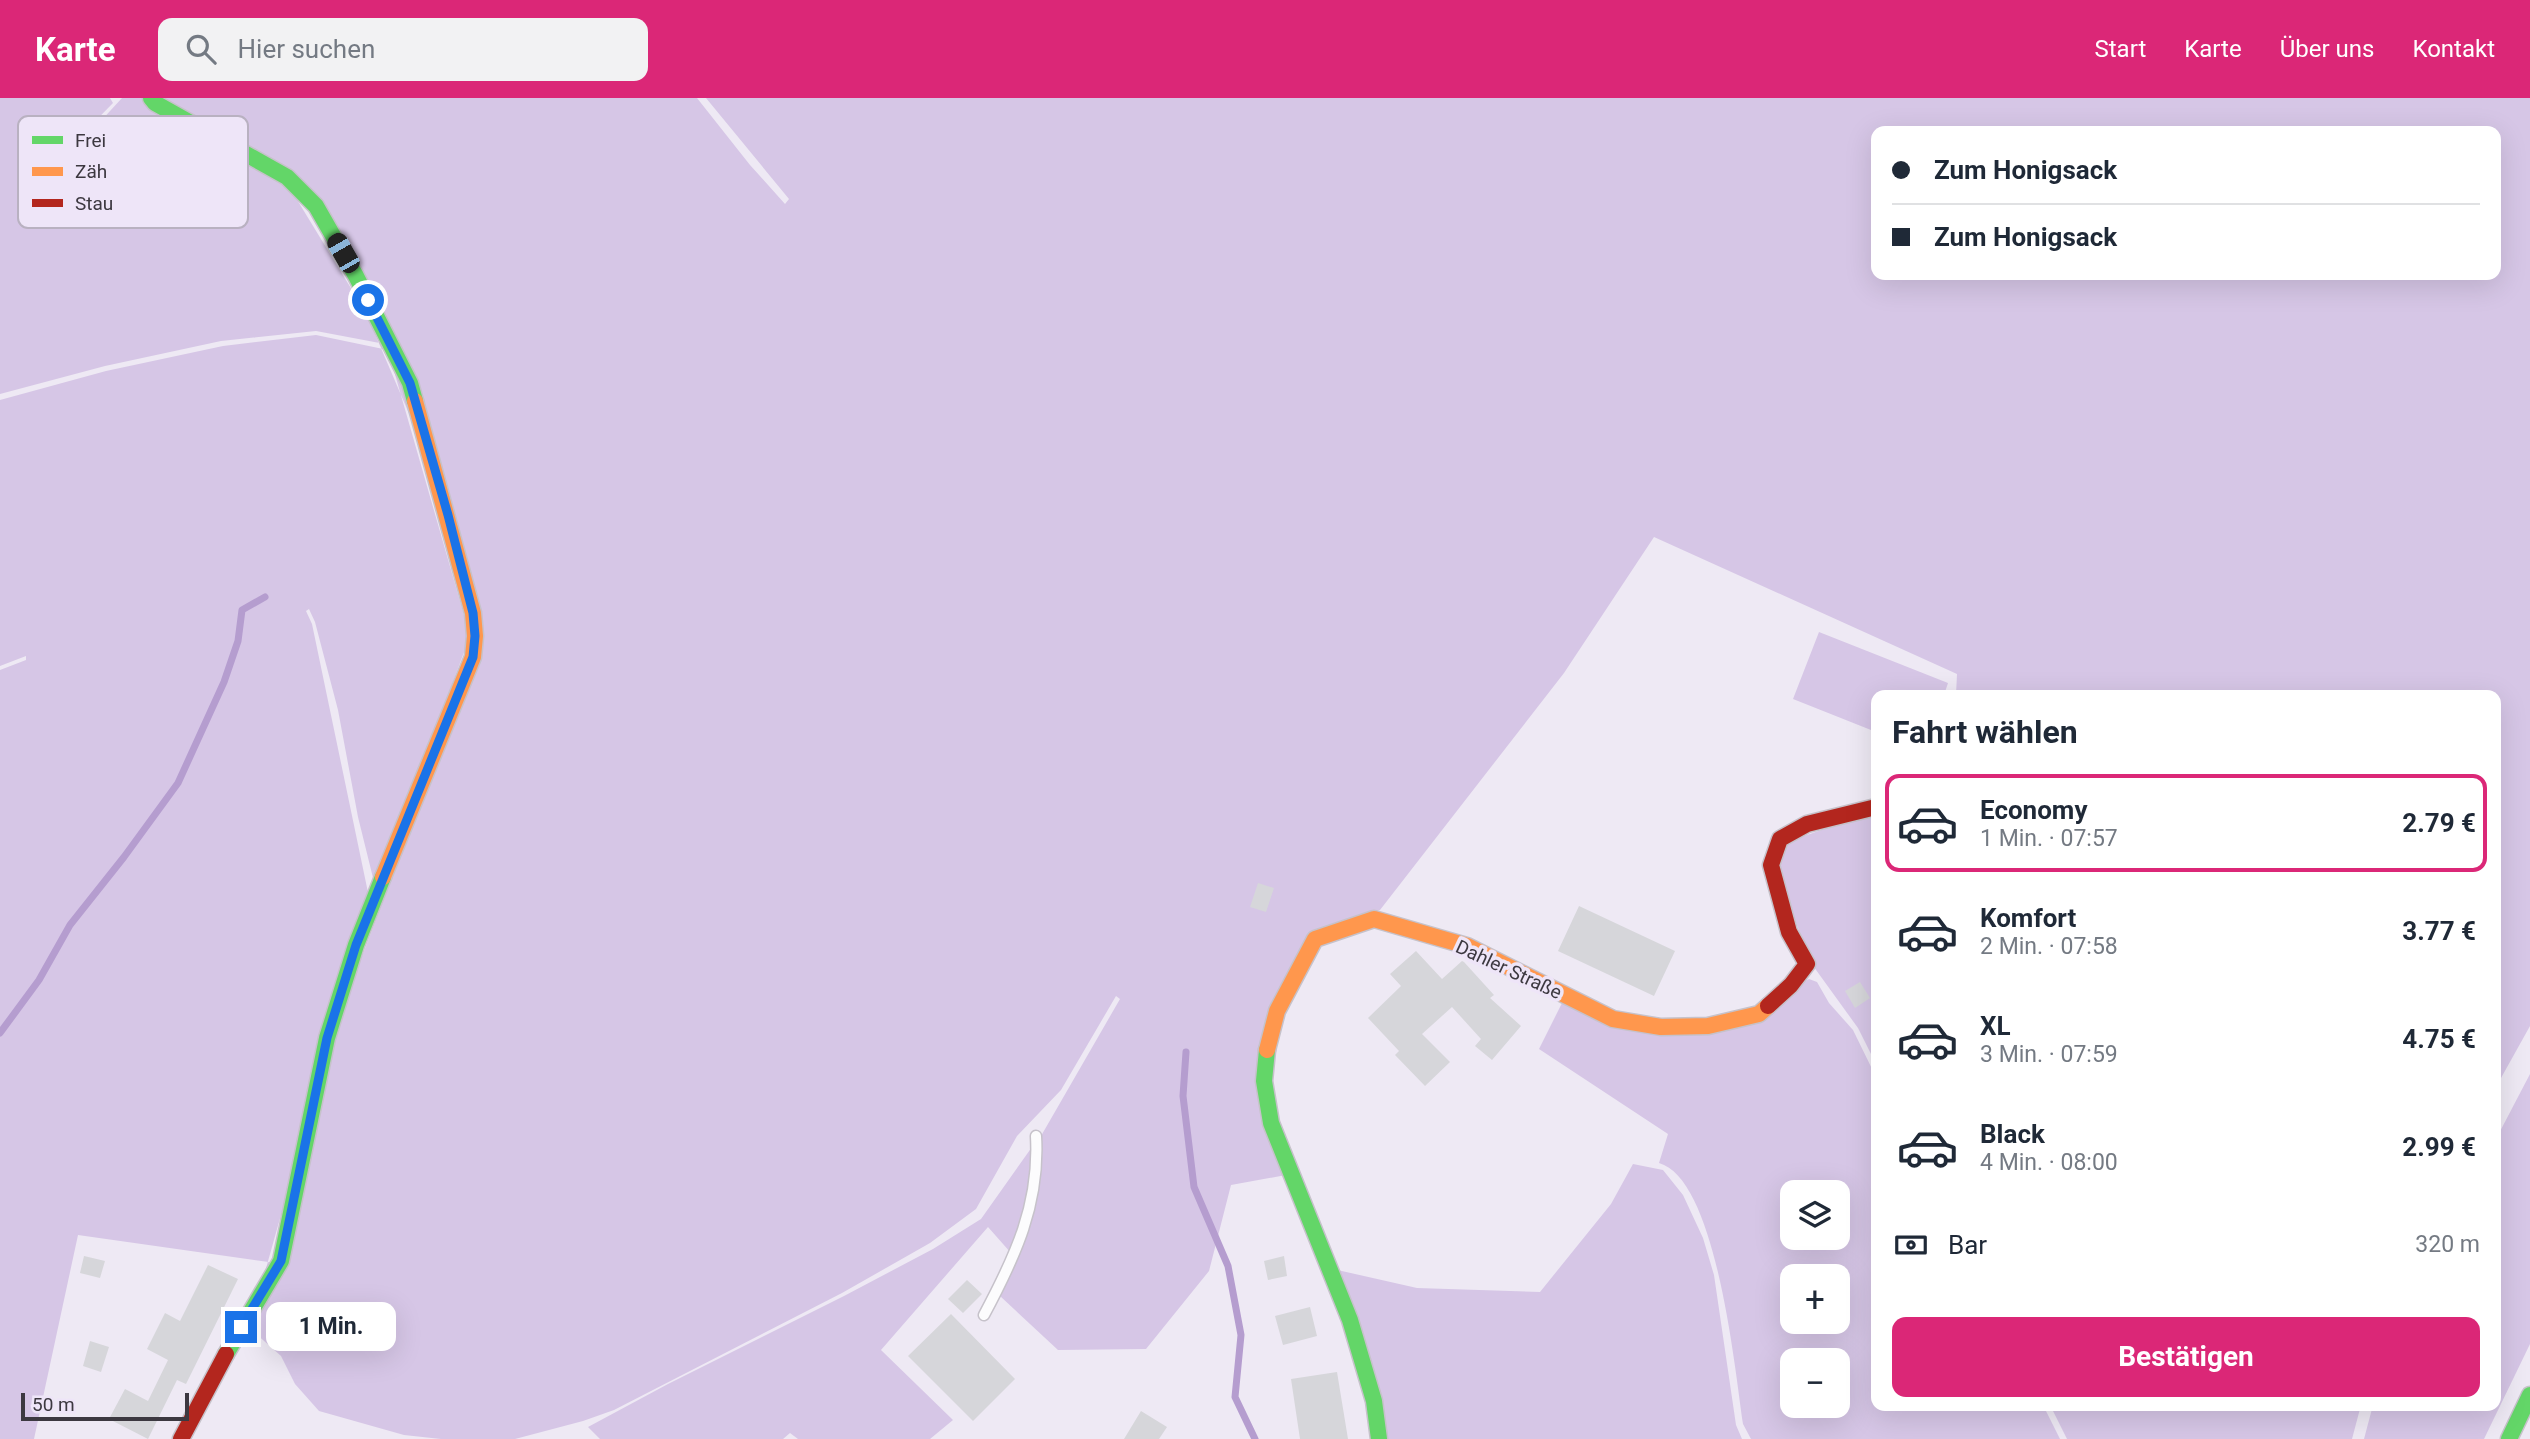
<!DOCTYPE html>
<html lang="de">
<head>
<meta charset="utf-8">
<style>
  :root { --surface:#fff; --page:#f2f2f3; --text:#1f2937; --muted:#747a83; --line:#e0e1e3; --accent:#db2777 }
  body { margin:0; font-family:Roboto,sans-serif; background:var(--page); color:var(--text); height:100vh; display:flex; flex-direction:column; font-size:26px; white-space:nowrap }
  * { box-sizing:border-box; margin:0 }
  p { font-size:23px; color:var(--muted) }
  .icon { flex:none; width:38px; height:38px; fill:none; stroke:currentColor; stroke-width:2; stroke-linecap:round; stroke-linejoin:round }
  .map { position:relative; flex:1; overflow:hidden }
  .drawer { position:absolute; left:1871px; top:592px; width:630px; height:721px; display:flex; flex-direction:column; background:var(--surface); border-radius:14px; box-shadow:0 7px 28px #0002 }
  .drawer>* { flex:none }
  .top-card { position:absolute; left:1871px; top:28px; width:630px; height:154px; border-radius:14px; box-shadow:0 7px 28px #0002; display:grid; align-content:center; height:154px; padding:0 21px; background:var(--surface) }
  .fabs { position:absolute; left:1780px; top:1082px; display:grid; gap:14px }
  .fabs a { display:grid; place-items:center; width:70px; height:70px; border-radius:14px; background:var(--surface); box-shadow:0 7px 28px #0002; font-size:35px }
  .scale { position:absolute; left:21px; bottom:18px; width:168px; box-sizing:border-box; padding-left:7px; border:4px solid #3c3840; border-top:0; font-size:19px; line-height:24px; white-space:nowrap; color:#3c3840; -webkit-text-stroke:5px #eee5f8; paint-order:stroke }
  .end { position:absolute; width:32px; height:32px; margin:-16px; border:9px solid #1a73e8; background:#fff; box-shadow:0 0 0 4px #fff }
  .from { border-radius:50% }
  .bubble { position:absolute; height:49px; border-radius:14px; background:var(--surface); box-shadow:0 7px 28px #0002; font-size:23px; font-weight:700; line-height:49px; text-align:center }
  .car { position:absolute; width:21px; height:42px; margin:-21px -10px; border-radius:9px; box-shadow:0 0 5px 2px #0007; background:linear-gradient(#222 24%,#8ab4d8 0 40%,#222 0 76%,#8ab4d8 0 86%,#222 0) }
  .top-card b { display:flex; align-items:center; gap:24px; height:66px; font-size:26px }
  .top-card b+b { border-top:2px solid var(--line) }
  .top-card i { width:18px; height:18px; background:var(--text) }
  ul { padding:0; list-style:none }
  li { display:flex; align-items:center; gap:21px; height:98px; margin:0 14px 10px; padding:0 7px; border:4px solid transparent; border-radius:14px }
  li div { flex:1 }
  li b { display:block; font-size:26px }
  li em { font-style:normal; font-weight:700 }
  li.current { border-color:var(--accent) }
  li>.icon { width:63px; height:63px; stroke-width:1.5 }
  h2 { padding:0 21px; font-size:32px; line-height:84px }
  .pay { display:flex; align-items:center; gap:18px; height:77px; padding:0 21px; font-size:26px }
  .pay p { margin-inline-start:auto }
  .action { display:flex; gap:14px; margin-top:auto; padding:14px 21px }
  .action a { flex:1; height:80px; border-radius:14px; background:var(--accent); color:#fff; font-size:28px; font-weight:700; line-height:80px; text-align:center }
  header { display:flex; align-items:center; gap:42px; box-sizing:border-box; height:98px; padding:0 35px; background:var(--accent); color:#fff }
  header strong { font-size:33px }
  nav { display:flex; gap:38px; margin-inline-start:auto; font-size:24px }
  .search { width:490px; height:63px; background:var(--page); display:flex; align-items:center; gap:18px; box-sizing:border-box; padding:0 24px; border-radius:14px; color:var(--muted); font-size:26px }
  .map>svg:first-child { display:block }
  .green { fill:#d6c6e6; fill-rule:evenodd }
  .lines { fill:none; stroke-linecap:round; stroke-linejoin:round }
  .stream { stroke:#b59dcf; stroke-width:7 }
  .building { fill:#d6d6da }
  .lane-casing { stroke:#c6c2ca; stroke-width:13 }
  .fast-casing { stroke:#c6c2ca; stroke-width:19 }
  .slow-casing { stroke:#c6c2ca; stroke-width:19 }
  .jam-casing { stroke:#c6c2ca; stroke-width:19 }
  .lane { stroke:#fcfcfd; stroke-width:10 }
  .fast { stroke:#63d668; stroke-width:16 }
  .slow { stroke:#ff974d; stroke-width:16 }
  .jam { stroke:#b3261e; stroke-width:16 }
  .route { stroke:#1a73e8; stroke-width:9 }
  .labels { text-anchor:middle; stroke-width:7; stroke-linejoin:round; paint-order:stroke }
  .street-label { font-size:19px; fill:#3c3840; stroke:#eee5f8 }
  .key { fill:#eee5f8; stroke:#b9b1c1; stroke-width:2 }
  .key-label { font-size:19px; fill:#3c3840 }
</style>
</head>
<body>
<header>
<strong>Karte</strong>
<div class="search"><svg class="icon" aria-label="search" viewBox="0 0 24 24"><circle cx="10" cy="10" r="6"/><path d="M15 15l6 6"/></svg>Hier suchen</div>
<nav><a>Start</a><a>Karte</a><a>Über uns</a><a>Kontakt</a></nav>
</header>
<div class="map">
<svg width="2530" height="1341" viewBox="0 0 2530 1341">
  <rect width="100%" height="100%" fill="#eee9f4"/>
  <path class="green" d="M0,0H110L113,5L60,59L63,64L122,0H142L285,82L385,246L316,233L221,243L105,268L0,296Z
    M159,0H697L750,67L785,106L789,101L706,0H2530V928L2496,989V597H1956L1957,576L1654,439L1564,575L1380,812L1310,837L1260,952L1286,1077L1231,1087L1209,1173L1146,1251L1058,1252L1000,1198C1021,1152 1045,1088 1041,1038L1120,901L1116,898L1061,992L1017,1038L976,1111L930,1145L842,1195L614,1312L583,1323L515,1341H441L404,1337L319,1313L295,1286L281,1258L246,1227L254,1213L331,939L477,559L451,414L319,105ZM1876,33H2496V177H1876Z
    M316,237L388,252L470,538L376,792L358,719L338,612L315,524L309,511L306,513L312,526L370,804L276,1165L78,1137L34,1341H0V572L26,562V558L0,568V302L106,273L223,248Z
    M1819,534L1948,585L1944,597H1876V634L1793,601Z
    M1876,713V966L1858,930L1811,865L1775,768L1784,745Z
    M1809,881L1817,884L1829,905L1853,932L1876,979V1307H2043L2060,1341H1751L1743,1326C1735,1274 1717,1081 1659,1065L1668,1036L1539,951L1563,903L1712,931ZM1792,1094H1838V1139H1792ZM1792,1178H1838V1223H1792ZM1792,1262H1838V1307H1792Z
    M2530,976V1246L2484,1341H2364L2373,1307H2496V1041Z
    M1032,1049C1035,1086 1023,1119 1011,1155L988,1129L881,1252L953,1322L930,1341H798L790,1335L783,1341H600L588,1329L668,1286L844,1198L933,1151L981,1121Z
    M1633,1066L1663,1072L1683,1097L1703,1140L1714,1177L1736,1327L1742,1341H1385L1333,1171L1417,1190L1540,1194L1611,1106Z
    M2050,1307H2361L2352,1341H2067Z"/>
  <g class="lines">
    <path class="stream" d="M0,935L39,882L70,827L124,759L178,685L224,584L238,543L242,512L265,499
      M1186,954L1183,998L1194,1089L1228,1168L1241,1237L1235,1299L1255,1341"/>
  </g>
  <path class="building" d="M1258,785L1274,790L1266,814L1250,809Z
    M1579,808L1675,853L1654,898L1558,853Z
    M1416,853L1442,881L1462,863L1464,864L1494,897L1490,900L1521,928L1492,962L1475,948L1481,941L1452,909L1422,936L1450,964L1425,988L1395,957L1399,953L1368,920L1401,888L1390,876Z
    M1860,884L1870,900L1855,910L1845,893Z
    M84,1158L105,1163L100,1180L80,1175Z
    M1284,1158L1287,1178L1268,1182L1264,1163Z
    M208,1167L238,1181L186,1286L177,1282L148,1341L109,1321L125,1291L148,1303L168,1262L147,1251L165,1215L180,1223Z
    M967,1182L982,1196L963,1215L948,1201Z
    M1310,1209L1317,1238L1283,1247L1275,1218Z
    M951,1216L1015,1281L973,1323L908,1258Z
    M90,1243L109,1249L101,1274L83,1268Z
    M1337,1274L1348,1341H1300L1291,1281Z
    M1141,1313L1167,1329L1159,1341H1124Z"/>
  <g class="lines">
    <defs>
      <path id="lane" d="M984,1217C1015,1159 1040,1106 1036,1038"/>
      <path id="fast" d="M151,0L155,5L287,79L316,108L356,178L410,285L415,303
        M1267,952L1264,983L1271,1025L1350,1222L1374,1303L1379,1341
        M226,1256L281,1163L327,940L356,847L383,779
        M2509,1341L2530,1297"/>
      <path id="slow" d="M383,779L473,559L475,538L473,515L415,303
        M1267,952L1277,913L1315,841L1374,821L1467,848L1613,921L1661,929L1708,928L1759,916L1768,908"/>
      <path id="jam" d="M1768,908L1791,887L1807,866L1789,834L1771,767L1780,741L1807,726L1876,709
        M181,1341L226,1256"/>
    </defs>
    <use href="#lane" class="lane-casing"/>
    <use href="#fast" class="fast-casing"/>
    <use href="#slow" class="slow-casing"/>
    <use href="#jam" class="jam-casing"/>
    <use href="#lane" class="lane"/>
    <use href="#fast" class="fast"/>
    <use href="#slow" class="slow"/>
    <use href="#jam" class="jam"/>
  </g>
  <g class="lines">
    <path class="route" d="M241,1229L281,1163L327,940L356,847L473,559L475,538L473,515L448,417L410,285L368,202"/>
  </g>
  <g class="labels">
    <g class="street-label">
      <text transform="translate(1509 871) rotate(25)" y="7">Dahler Straße</text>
    </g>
  </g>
  <rect x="18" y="18" width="230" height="112" rx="10" class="key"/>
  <rect x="32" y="38" width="31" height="8" fill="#63d668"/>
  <rect x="32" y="69" width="31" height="9" fill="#ff974d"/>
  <rect x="32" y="101" width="31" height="8" fill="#b3261e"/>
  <g class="key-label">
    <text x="75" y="49">Frei</text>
    <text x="75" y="80">Zäh</text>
    <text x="75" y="112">Stau</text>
  </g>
</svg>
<div class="fabs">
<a><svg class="icon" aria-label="layers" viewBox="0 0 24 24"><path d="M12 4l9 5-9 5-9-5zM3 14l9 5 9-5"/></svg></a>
<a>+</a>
<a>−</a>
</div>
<div class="scale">50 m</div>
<i class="end from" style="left:368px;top:202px"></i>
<i class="end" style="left:241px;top:1229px"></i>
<div class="bubble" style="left:266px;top:1204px;width:130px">1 Min.</div>
<i class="car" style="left:343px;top:155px;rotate:330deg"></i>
<div class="top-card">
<b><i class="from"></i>Zum Honigsack</b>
<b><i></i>Zum Honigsack</b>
</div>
<section class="drawer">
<h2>Fahrt wählen</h2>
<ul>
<li class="current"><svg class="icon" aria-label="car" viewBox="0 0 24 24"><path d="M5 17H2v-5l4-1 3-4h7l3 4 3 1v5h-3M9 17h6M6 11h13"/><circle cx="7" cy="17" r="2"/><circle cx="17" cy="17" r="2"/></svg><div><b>Economy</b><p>1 Min. · 07:57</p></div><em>2.79 €</em></li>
<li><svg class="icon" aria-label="car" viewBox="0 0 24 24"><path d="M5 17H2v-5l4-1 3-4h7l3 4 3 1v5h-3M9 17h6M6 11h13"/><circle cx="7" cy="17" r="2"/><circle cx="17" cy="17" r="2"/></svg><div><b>Komfort</b><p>2 Min. · 07:58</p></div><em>3.77 €</em></li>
<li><svg class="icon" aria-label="car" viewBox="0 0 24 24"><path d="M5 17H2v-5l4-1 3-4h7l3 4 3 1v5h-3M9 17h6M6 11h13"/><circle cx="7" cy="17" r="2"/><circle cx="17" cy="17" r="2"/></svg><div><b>XL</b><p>3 Min. · 07:59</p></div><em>4.75 €</em></li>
<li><svg class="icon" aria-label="car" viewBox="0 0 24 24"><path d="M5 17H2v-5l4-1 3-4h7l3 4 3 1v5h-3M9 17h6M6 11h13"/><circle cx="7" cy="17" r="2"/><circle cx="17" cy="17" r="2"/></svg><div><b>Black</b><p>4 Min. · 08:00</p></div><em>2.99 €</em></li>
</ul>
<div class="pay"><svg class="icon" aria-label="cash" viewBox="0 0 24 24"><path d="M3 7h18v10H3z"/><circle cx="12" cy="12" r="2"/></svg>Bar<p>320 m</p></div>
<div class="action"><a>Bestätigen</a></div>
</section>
</div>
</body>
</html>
